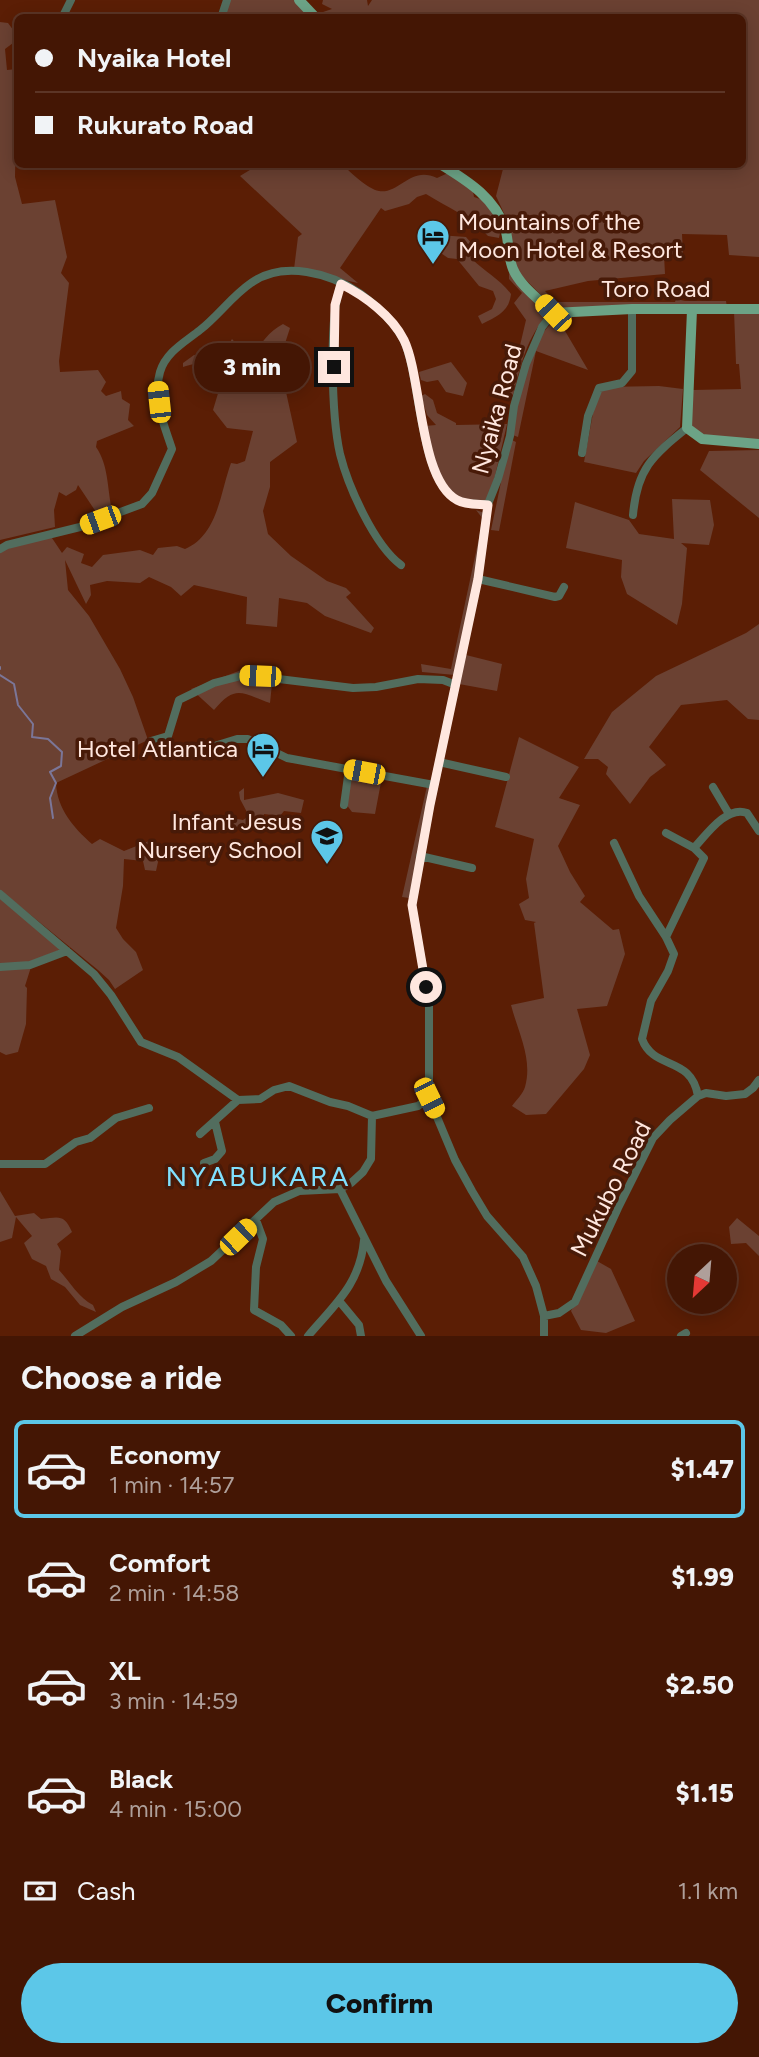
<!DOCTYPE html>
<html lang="en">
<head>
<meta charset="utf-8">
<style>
  :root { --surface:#441604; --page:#4b1f0e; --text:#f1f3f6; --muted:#af9f9a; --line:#5c3526; --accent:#5cc7e8 }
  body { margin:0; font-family:Figtree,sans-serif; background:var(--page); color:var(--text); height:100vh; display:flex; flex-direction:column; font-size:26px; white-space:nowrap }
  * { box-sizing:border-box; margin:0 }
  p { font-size:23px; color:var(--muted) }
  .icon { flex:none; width:38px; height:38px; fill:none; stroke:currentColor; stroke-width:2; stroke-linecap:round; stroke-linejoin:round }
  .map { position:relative; height:1336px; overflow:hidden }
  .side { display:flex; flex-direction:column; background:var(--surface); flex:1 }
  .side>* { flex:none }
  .top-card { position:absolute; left:14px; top:14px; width:732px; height:154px; border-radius:10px; box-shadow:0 4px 18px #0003,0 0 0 2px var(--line); display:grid; align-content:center; height:154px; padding:0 21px; background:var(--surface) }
  .needle { width:46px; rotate:206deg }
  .controls { position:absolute; left:667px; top:1244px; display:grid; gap:14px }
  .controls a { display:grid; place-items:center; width:70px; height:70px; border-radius:50%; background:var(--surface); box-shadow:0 4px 18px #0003,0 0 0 2px var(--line); font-size:35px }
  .end { position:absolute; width:32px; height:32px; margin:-16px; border:9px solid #ffe7df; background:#111; box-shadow:0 0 0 4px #111 }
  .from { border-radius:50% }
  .bubble { position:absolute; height:49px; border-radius:24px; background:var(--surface); box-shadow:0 4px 18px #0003,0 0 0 2px var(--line); font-size:23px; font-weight:800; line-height:49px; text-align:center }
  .car { position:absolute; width:21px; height:42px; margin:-21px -10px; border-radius:9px; box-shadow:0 0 5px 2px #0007; background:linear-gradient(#f5c518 24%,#345 0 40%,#f5c518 0 76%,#345 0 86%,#f5c518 0) }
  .top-card b { display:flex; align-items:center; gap:24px; height:66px; font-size:26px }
  .top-card b+b { border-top:2px solid var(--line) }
  .top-card i { width:18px; height:18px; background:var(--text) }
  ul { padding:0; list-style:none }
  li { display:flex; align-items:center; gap:21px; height:98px; margin:0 14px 10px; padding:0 7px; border:4px solid transparent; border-radius:10px }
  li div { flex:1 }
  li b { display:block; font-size:26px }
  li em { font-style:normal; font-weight:800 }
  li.selected { border-color:var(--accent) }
  li>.icon { width:63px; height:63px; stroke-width:1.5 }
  h2 { padding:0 21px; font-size:32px; line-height:84px }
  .pay { display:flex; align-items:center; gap:18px; height:77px; padding:0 21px; font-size:26px }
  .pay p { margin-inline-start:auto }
  .action { display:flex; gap:14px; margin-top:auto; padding:14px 21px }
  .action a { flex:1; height:80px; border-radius:42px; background:var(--accent); color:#111; font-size:28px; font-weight:800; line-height:80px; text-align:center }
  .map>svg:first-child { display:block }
  .green { fill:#6b4132 }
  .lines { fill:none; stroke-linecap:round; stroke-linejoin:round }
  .stream { stroke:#7b7698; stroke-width:2 }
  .minor { stroke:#526d5e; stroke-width:8 }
  .major { stroke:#6ca386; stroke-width:10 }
  .route { stroke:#ffe7df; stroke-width:9 }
  .labels { text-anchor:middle; stroke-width:7; stroke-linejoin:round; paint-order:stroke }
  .poi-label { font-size:24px; fill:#ffe7df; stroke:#481a08; text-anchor:end }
  .street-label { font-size:24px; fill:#ffe7df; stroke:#481a08 }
  .quarter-label { font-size:28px; letter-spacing:2px; fill:#80e0fe; stroke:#481a08 }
</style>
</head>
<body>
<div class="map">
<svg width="759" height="1336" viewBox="0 0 759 1336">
  <rect width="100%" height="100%" fill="#5b1e05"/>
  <path class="green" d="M227,0H296L316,17L221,18Z
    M323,0H367L368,6L372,0H759V257L729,255L727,235L682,234L683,254L664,255L665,274L588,281L545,291L555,302H675L676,299L685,301H726L727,307L567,309L555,307L548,302L515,269L509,224L496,196L504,165L742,164V18H320L317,14L332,9L322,4Z
    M0,22L8,23L17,35V40L5,49L7,70L17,69L15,177L22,204L55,200L67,257L61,273L69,283L59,361L60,372L98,370L106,382L101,391L106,396L121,391L122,399L130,404L128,420L134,426L97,441L96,447C109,466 107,488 112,510L98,515L78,485L76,490L66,496L59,492L54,510L55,527L0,540Z
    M258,165H343C351,173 368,189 379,191C400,194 411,165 437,178L448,173L472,186L474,197L486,201L501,228L499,238L488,236C471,217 447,207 426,194L417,197L409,204L385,211L381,208L340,268L358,283L294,269L298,237L302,234L240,176Z
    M439,235L466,237L472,244V259C485,272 500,279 511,294C509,312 497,316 482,324L478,316L492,309L496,299L493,291L479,286L457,259L448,258L435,249V239Z
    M509,270L548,313C526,340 522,361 513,395L509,392L526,320L514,303L522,293L509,279Z
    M734,311H759V442L704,437L691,427L692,390L741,389L739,364H736Z
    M558,319L588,370L536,351L518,437L510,434C518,403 528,335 558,319Z
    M283,324L290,328L279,362L277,377L286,392L297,442L270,462V487L263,511L268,534L291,556L327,581L346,588L351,593L346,597L374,628L371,633L325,616L307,603L279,598L277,627L246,624L247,597L194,585L181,596L171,587L149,577L140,583L107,581L90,585L91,595L86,604L65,560L68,590L89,616L120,669L133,697L148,740L56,783C57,809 74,828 92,844L100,839L124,851L149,841L158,862L156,871L145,870L143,861L124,859L123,886L116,928L123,939L136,952L143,970L115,989L109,980L98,970L0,890V547L50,535L62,553L67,547L84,554L81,563L92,567L103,555L140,550L153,555L158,548L177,546L185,549C218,535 220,493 231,463L237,464L245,461L253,431L227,428L213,410L219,390L225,378C212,359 204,361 183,367V363L194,355L218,362L232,339L251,361C259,345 267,333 283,324Z
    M451,362L467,383L463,396L446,392L438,380L427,382L421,380L419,372Z
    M659,386L683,389L680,427L644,461L636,473L584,462L596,397L604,387Z
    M425,394L433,400L437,413L456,423V425L507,424L488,506L455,498L437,469L425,426L436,425L427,415L421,396Z
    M510,439L516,442L499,531L491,530Z
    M759,450V518L700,470L709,451Z
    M672,499L710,500L714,525L709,545L681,543L687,548L682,604L677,625L627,594L621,577L622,560L566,548L575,502L629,520L639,534L674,539Z
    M476,510L487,514L455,675L422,672L421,664L451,669L483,519Z
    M759,624V720L748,719L727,700L681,705L649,747L666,765L650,777L630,804L606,774L608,767L598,759H584L612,712L656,676L746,633Z
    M466,655L502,664L497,691L459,684Z
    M244,669L273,674L270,703C241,693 236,684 214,710L191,689Z
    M519,737L579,767L559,798L580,805L558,846L570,872L585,896L580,902L613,930L619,929L625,954L607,1006L577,1009L590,1055L584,1069L546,1114L526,1115L512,1106C516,1100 523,1094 525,1087C533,1059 518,1032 511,1005L544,998L534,923L536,922L525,920L519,904L529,898L526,879L534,839L495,827Z
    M351,771L382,777L375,814L352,812L346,804Z
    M427,786L430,788L409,898L402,897Z
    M244,788V800L278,793L304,800L301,813L284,811L280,816L264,814L261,826L245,825L229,829L211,825L210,819L215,815L243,820L249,816L240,799L239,792Z
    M0,897L64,948L28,963L0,964Z
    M31,967L25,986L27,988L26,1024L18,1052L6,1055L0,1052V968Z
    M0,1191L15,1216L34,1213L41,1219C60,1217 64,1214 72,1232L57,1244L61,1251L59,1270C70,1282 79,1298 93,1305L96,1312L80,1305L65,1287L51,1279L46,1266L32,1259L24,1243L32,1236L16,1217L12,1238L0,1242Z
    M737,1218L759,1236V1256L746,1243L731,1244L729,1227Z
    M597,1261L611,1269L635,1321L606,1333L581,1330L571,1311Z"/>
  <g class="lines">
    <path class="stream" d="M0,667V669
      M0,675L14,684L18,705L33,724L32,737L48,739L62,752L61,766L50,772L56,783L50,798L53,818"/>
    <path class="minor" d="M64,14L71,0
      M221,18L227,0
      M341,284C328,317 332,418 340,454C348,486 374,545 401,565
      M582,453L588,416L599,388L622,383L632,371V309
      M633,515C637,469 652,456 687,428
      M0,549L7,545L80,527L142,504L152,493L172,449C164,424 152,399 160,372C166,352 185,342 200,330C218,316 232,296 251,283C283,260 331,273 361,294C376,305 396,324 404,341C421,378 419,480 457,500C467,505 478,504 488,504
      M478,579L555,597L559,596L564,587
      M151,741L168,736L179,700L214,683L245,675L353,688L376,687L418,679L443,680L456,685
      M211,747L237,739H248L287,758L434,785
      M439,762L506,777
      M713,787L729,814
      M344,805L349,769
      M666,833L694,848L704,858L666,937
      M614,843L639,896L666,937L674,954L668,971L651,1001L642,1039C654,1071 691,1055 698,1096
      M694,848C706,835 727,805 747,813L759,831
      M420,856L472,868
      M0,894L94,974L111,995L141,1042L178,1057L238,1100L260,1099L274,1090L289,1086L330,1102L348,1106L372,1116
      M0,967L30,965L67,951
      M200,1134L238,1100
      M204,1163L215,1159L222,1151L215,1122
      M0,1164H45L76,1142L90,1138L116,1118L149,1108
      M340,1189L386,1281L421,1336
      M256,1220L263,1239L256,1267L254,1310L281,1325L291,1336
      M340,1302L359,1325L361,1336
      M544,1316L559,1313L575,1302L618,1208L653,1138L670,1120L698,1096L706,1093L726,1096L745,1094L753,1088L759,1080
      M75,1336L122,1307L176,1282L211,1261L274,1202L299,1191L340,1189L351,1183L363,1172L371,1159L372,1116L418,1106L429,1098
      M308,1336C334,1305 360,1285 364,1240
      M544,1336V1316L536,1286L523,1257L487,1216L472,1191L455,1160L429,1098V1004L412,905L430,805L478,579L488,504L498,479L510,436L514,406L526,364L542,327L553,313
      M681,1336L686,1333"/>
    <path class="major" d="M299,0L316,18
      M440,164C468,181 497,199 506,232C509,244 508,257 513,269C520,286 540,300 553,313L632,309H759
      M692,310L687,428L702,439L759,444"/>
  </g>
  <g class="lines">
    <path class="route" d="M334,367L335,305L341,284C365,296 392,316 404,340C422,377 419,480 457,500C466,505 478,504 488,505L478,579L430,805L412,905L426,987"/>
  </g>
  <defs>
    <symbol id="hotel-pin" viewBox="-11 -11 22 30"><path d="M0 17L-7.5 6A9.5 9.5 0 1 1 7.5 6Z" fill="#5cc7e8" stroke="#481a08"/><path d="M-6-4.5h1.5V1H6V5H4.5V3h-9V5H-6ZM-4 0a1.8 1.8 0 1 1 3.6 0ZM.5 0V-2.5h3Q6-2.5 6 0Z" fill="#111"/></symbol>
    <symbol id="school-pin" viewBox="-11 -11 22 30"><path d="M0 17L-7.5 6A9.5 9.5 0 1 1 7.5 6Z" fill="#5cc7e8" stroke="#481a08"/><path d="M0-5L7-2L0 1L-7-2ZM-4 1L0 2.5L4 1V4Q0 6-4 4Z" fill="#111"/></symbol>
  </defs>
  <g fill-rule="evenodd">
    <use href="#hotel-pin" x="414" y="217" width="38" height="52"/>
    <use href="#hotel-pin" x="244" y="730" width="38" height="52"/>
    <use href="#school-pin" x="308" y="817" width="38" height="52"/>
  </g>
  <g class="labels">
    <g class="poi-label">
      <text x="458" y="230" text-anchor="start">Mountains of the<tspan x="458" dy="28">Moon Hotel &amp; Resort</tspan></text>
      <text x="238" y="757">Hotel Atlantica</text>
      <text x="302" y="830">Infant Jesus<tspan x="302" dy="28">Nursery School</tspan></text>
    </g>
    <g class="street-label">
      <text x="656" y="297">Toro Road</text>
      <text transform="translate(497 409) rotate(-75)" y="8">Nyaika Road</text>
      <text transform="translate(611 1189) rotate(-63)" y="8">Mukubo Road</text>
    </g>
    <g class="quarter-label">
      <text x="258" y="1186">NYABUKARA</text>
    </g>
  </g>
</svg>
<div class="controls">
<a><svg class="needle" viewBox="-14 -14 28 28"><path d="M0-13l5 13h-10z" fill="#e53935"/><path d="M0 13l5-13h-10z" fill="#af9f9a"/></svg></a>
</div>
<i class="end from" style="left:426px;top:987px"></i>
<i class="end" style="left:334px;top:367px"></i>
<div class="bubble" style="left:194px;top:343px;width:116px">3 min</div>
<i class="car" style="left:553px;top:313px;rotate:316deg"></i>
<i class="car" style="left:159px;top:402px;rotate:354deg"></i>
<i class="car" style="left:100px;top:520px;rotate:250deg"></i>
<i class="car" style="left:260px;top:676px;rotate:272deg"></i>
<i class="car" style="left:364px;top:772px;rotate:281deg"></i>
<i class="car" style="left:429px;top:1098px;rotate:154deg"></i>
<i class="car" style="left:238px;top:1237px;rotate:46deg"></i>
<div class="top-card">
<b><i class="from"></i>Nyaika Hotel</b>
<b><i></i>Rukurato Road</b>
</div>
</div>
<section class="side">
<h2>Choose a ride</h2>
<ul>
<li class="selected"><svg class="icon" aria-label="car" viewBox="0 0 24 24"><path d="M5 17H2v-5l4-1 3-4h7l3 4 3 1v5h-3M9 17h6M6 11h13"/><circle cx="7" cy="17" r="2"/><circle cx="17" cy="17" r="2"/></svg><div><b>Economy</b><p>1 min · 14:57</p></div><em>$1.47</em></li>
<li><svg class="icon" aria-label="car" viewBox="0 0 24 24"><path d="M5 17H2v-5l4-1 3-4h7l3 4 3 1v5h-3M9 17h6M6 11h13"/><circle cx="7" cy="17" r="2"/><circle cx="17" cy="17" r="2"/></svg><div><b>Comfort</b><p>2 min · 14:58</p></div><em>$1.99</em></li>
<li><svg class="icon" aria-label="car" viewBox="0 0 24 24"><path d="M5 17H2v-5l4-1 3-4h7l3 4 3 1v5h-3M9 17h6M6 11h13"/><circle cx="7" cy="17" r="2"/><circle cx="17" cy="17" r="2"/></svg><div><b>XL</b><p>3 min · 14:59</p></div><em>$2.50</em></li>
<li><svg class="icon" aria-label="car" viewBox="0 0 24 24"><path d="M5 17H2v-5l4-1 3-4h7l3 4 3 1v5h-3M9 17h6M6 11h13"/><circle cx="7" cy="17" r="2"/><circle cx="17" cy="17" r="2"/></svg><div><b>Black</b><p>4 min · 15:00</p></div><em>$1.15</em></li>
</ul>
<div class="pay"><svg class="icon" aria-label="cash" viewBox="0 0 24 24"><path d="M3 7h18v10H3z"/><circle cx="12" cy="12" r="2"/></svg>Cash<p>1.1 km</p></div>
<div class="action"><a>Confirm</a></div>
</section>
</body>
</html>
